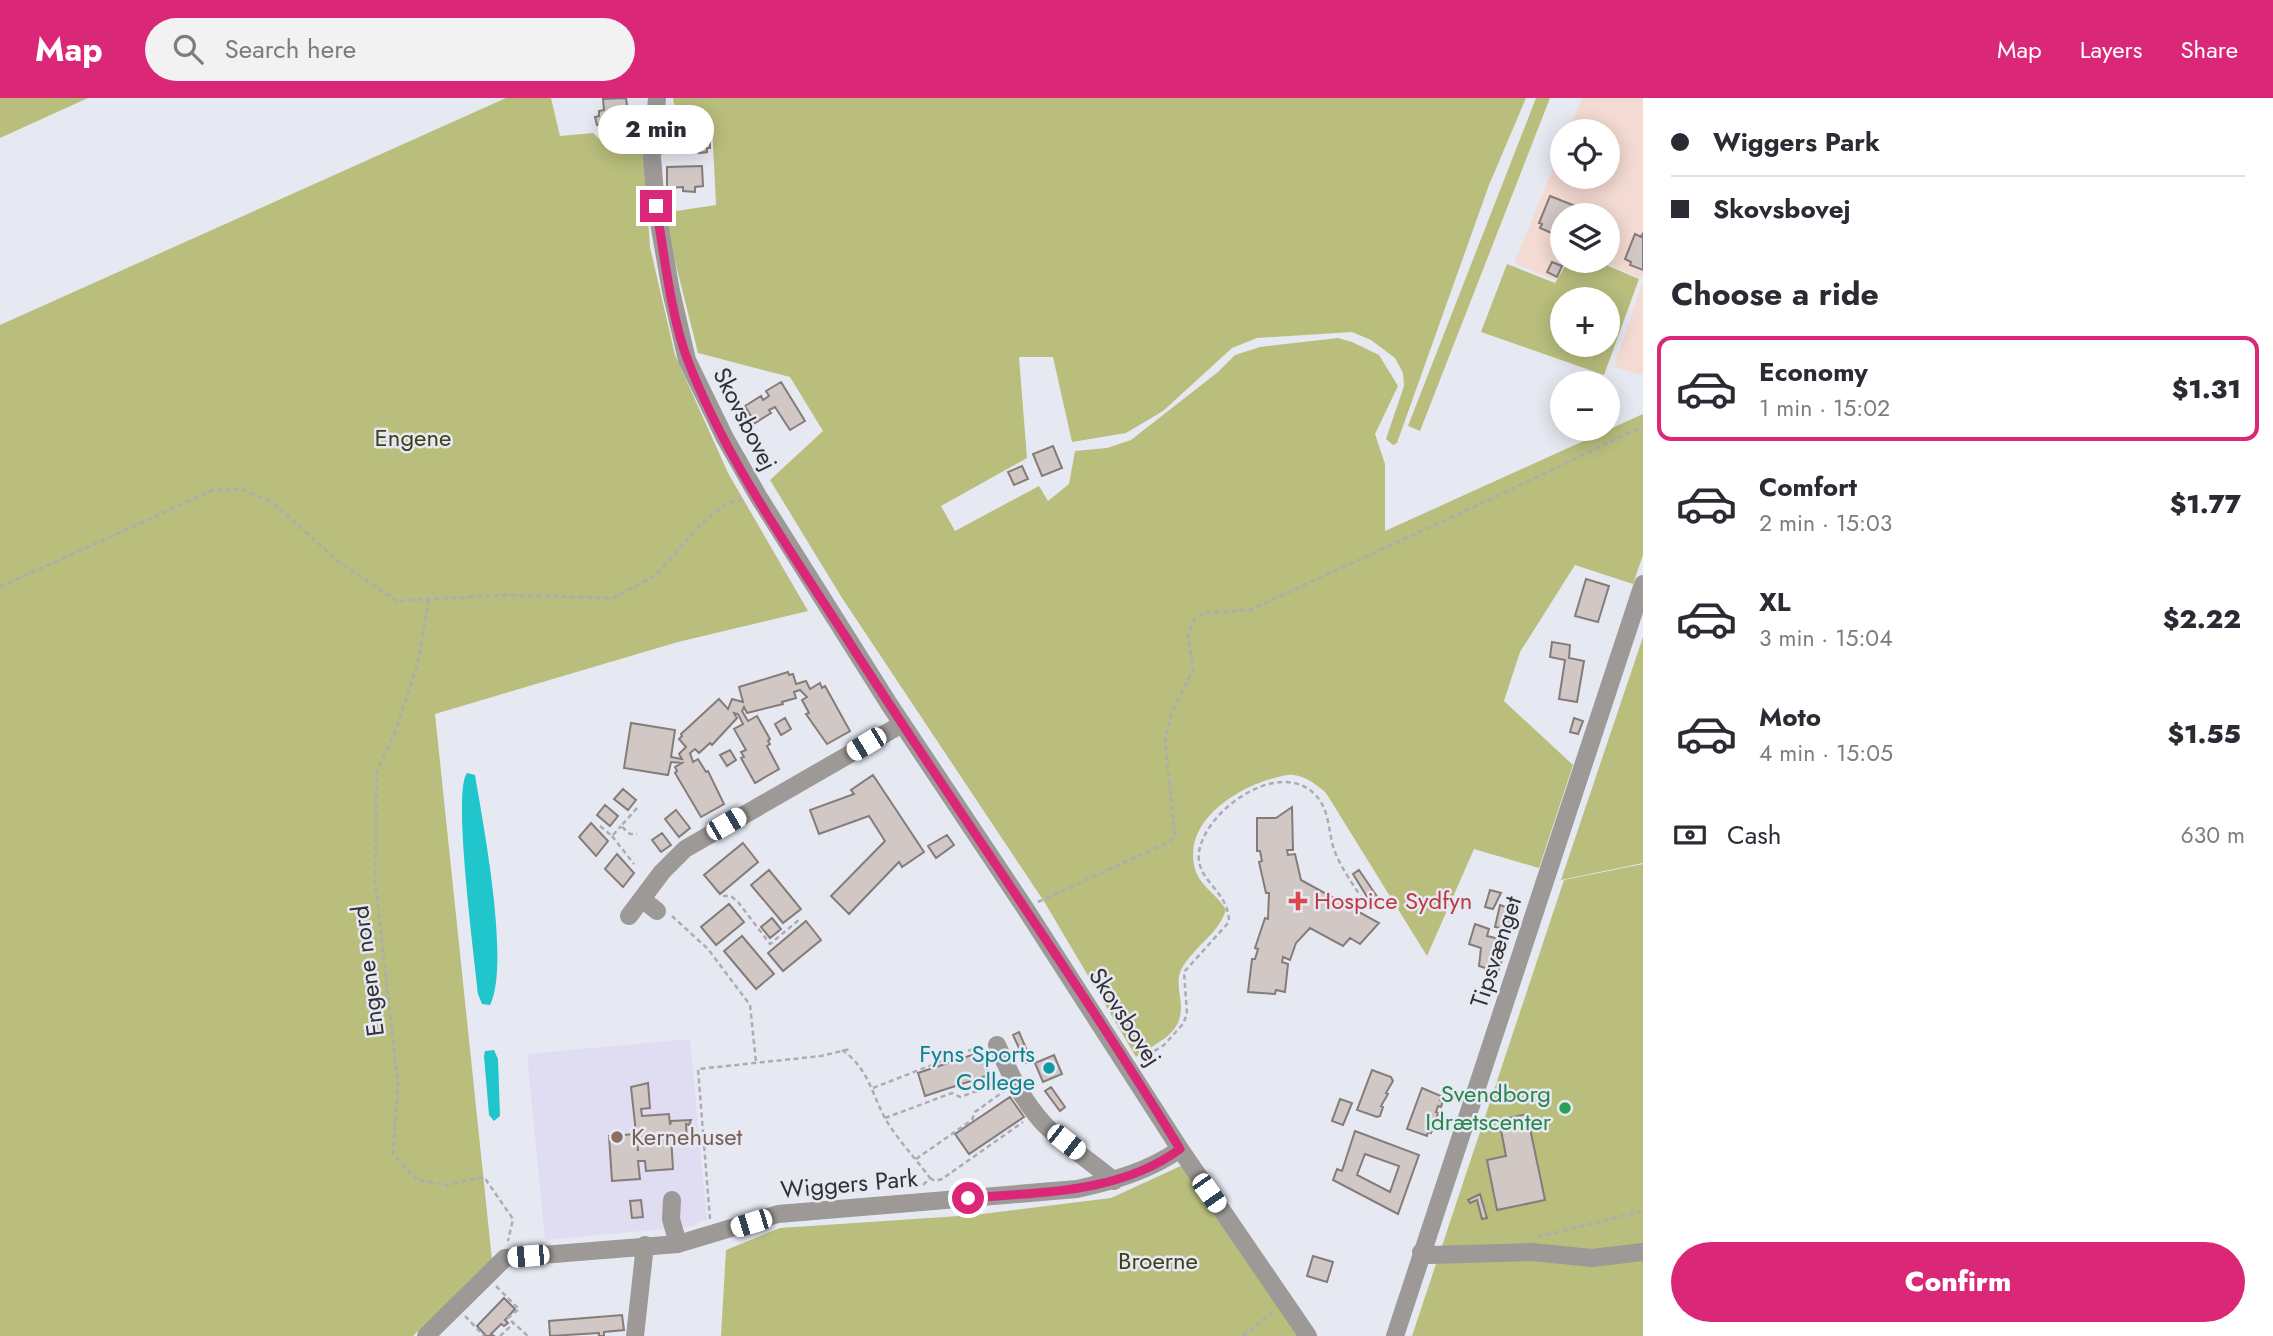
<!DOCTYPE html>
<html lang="en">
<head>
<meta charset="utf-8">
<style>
  :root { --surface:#fff; --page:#f2f2f3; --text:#2b2b33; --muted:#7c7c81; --line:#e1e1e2; --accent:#db2777 }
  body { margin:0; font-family:Jost,sans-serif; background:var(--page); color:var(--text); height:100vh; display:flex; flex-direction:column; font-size:26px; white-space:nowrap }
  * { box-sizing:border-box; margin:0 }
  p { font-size:23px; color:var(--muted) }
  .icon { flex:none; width:38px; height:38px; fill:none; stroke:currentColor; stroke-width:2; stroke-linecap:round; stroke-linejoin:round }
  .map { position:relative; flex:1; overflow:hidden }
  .side { display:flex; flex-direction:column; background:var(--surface); width:630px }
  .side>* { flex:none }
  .hud { display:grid; align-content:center; height:154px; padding:0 28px; background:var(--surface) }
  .controls { position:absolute; left:1550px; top:21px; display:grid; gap:14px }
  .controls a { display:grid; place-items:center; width:70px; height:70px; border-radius:50%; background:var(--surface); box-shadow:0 4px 18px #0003; font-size:35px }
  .end { position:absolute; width:32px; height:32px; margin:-16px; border:9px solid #db2777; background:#fff; box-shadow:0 0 0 4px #fff }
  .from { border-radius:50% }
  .bubble { position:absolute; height:49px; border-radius:24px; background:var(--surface); box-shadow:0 4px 18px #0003; font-size:23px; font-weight:800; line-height:49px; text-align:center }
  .car { position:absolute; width:21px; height:42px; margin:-21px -10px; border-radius:9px; box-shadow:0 0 5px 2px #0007; background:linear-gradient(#fff 24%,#345 0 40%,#fff 0 76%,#345 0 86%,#fff 0) }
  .hud b { display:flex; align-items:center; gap:24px; height:66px; font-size:26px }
  .hud b+b { border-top:2px solid var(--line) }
  .hud i { width:18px; height:18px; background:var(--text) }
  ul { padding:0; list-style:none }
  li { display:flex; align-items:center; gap:21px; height:105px; margin:0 14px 10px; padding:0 14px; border:4px solid transparent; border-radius:14px }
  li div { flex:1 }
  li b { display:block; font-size:26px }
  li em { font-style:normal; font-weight:800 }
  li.active { border-color:var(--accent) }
  li>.icon { width:63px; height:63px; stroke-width:1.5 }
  h2 { padding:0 28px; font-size:32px; line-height:84px }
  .pay { display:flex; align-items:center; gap:18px; height:77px; padding:0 28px; font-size:26px }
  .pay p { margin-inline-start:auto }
  .primary-button { display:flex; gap:14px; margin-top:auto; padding:14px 28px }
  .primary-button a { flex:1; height:80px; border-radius:42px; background:var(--accent); color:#fff; font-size:28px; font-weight:800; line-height:80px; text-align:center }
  header { display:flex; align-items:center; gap:42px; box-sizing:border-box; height:98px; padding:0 35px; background:var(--accent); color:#fff }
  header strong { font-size:33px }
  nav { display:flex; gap:38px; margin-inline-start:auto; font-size:24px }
  .search { width:490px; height:63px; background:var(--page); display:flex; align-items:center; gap:18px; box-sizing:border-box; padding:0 24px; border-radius:38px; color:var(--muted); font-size:26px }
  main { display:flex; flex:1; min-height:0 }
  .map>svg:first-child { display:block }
  .commercial { fill:#f3dad2 }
  .education { fill:#e0ddf3 }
  .green { fill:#b9be7d; fill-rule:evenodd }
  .water { fill:#21c5cc }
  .building { fill:#d1c7c4; stroke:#857c79; stroke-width:2; fill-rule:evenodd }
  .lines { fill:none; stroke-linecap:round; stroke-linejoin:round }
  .path { stroke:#abacb4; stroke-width:2.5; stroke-dasharray:5 3.5; stroke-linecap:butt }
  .minor { stroke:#9c9996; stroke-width:18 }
  .route { stroke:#db2777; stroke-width:9 }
  .health-dot { fill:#e0444e; stroke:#e7e9f2; stroke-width:2.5 }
  .culture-dot { fill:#0f9aa8; stroke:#e7e9f2; stroke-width:2.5 }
  .leisure-dot { fill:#2e9e5b; stroke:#e7e9f2; stroke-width:2.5 }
  .education-dot { fill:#8d6e63; stroke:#e7e9f2; stroke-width:2.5 }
  .labels { text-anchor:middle; stroke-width:5; stroke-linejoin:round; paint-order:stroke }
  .street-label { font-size:24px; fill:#313135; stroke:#e7e9f2 }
  .park-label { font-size:24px; fill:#3e4118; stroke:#e7e9f2 }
  .health-label { font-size:24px; fill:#be3a42; stroke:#e7e9f2; text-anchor:start }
  .culture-label { font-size:24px; fill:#0d838f; stroke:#e7e9f2; text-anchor:end }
  .leisure-label { font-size:24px; fill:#27864d; stroke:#e7e9f2; text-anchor:end }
  .education-label { font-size:24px; fill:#785e54; stroke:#e7e9f2; text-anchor:start }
</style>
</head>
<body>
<header>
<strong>Map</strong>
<div class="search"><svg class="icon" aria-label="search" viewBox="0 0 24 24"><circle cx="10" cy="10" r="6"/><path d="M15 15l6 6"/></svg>Search here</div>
<nav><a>Map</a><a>Layers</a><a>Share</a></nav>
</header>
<main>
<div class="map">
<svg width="1643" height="1238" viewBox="0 0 1643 1238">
  <rect width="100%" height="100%" fill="#e7e9f2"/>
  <path class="commercial" d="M1582,0H1643V181L1601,163H1608V117H1563V163H1566L1555,182L1514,165L1563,46V79H1608V33H1568Z
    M1643,182V277L1614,269Z"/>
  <path class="education" d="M690,941L707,1122L697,1124L696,1128L545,1142L527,956Z"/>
  <path class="green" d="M0,0H88L0,40Z
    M506,0H551L560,38L593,35L608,49L643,47L650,149L675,257L728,375L808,513L678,544L435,616L492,1162L413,1238H0V227Z
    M673,0H1526L1489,87L1397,345L1393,347L1386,341L1404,288L1403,275L1395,260L1371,242L1352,234L1257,240L1232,250L1163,313L1126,335L1072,344L1053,259H1019L1027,360L941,408L955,433L1039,388L1048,403L1069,386L1075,353L1107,350L1131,342L1218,274L1235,257L1260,249L1338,240L1352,244L1379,257L1398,288L1375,336L1385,366V433L1643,316V457L1633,486L1575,467L1520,554L1504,603L1573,667L1539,770L1474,751L1427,858L1326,695C1316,686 1307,679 1294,677C1288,676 1283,678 1278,679C1239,688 1179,724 1196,774C1202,790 1218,797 1226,812C1218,837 1193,849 1181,872C1177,881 1179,890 1180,899C1186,935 1162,941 1136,959L1045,805L842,500L770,382L823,333L790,279L698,255L663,115L716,107L712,26L675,13Z
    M1536,0H1550L1420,333L1408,328Z
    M1568,163H1597L1639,181L1604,277L1481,234L1507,166L1555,185ZM1563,201H1608V247H1563Z
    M1643,539V765L1561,782Z
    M1643,766V1238H1412L1564,782Z
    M1183,1067L1299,1238H721L726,1152L780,1130L974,1117L1111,1100Z"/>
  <path class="water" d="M467,675L475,677L476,683C484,731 510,867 490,907L482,906L478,896C475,862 452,694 467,675Z
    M494,952L498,961L500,1018L494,1023L489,1017L484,958L485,953Z"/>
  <path class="building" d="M626,0L628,14L614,16L615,24L597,27L595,19L599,18V13L604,12L603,1Z
    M619,24L637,25L636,42H619Z
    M698,35H710V50H707V54L699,55Z
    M702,68L703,88L695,89V94L683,93V89L667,90V69Z
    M1550,98L1583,111L1581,117H1563V134L1555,131L1554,136L1540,130L1542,126L1539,125Z
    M1643,135V172L1630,167L1631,164L1625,161L1635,136L1641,139Z
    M1552,164L1562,168L1557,179L1547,174Z
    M781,284L805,323L790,332L775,309L769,312L771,315L755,325L745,308L761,298L763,302L769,298L766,293Z
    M1053,348L1062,370L1042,378L1033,356Z
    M1022,368L1028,381L1014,387L1008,374Z
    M1586,481L1609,488L1598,524L1575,518Z
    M1552,544L1570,547L1569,560L1584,563L1577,604L1559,601L1565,562L1550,559Z
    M788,574L789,577L793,576L796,586L806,583L810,591L820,585L822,590L825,588L850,633L827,646L806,616L809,615L802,602L807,599L800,592L794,594L796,600L782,604L783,606L747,615L744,609L742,613L748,623L757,618L770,641L768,643L770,646L767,648L779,671L755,685L741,660L744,659L741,654L746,652L734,631L743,626L738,616L734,615L737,620L712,647L710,645L699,655L695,651L690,655L693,664L698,661L706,674L708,673L724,706L701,719L675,675L677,673L675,669L682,665L671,664L668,677L624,670L631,625L675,632L671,659L682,661L679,656L686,649L679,641L682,638L681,636L719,601L728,611L732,601L743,604L739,589Z
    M785,620L791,631L781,637L775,626Z
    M1574,620L1583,623L1578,636L1570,634Z
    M730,652L736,662L727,668L720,657Z
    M873,677L924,754L902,769L899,764L849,816L831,798L885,743L869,718L819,736L810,712L854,696L851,692Z
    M623,691L636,702L628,712L614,701Z
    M605,707L618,718L610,728L597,717Z
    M1292,709L1293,752H1287L1288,757L1295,756L1301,782L1379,825L1360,846L1350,840L1343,848L1310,830L1296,845L1290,862L1283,859L1282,864L1288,866L1285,894L1276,892L1275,896L1248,894L1252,861H1255L1258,851L1255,850L1265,820L1268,821L1269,795H1266L1259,764L1262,763L1260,753H1257V720H1276Z
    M676,712L690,730L679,739L665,721Z
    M591,725L608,743L596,758L579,739Z
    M662,735L671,747L661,754L652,742Z
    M947,737L954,747L936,760L928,748Z
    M743,745L758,764L720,796L704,777Z
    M617,756L634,775L623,789L605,771Z
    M769,772L801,811L783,825L751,787Z
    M1359,772L1380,803L1375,805L1372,800L1369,802L1353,776Z
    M1490,792L1501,795L1493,811L1485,809Z
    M729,806L744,824L716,847L701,829Z
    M1500,807L1518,813L1512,832L1495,829Z
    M772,820L781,831L770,840L761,829Z
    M806,823L821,842L783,873L768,855Z
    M1475,826L1489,831L1487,838L1508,843L1498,874L1479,868L1481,850L1469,846Z
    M742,838L774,876L756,891L724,853Z
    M1019,934L1031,962L1026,965L1013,937Z
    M981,954L989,977L925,998L918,975Z
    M1054,957L1062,976L1043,984L1035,965Z
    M1372,972L1391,979L1393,983L1386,995L1388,996L1381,1008L1383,1009L1380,1018L1377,1019L1357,1012Z
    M648,985L650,1010L641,1011L642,1018L669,1016L670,1027L671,1023L691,1022L689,1027L686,1026L687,1041L673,1042L671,1038L673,1071L646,1073L645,1063H638L640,1081L612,1083L609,1038L636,1036L638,1053L631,989Z
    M1051,989L1065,1009L1060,1013L1045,993Z
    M1422,990L1441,998L1440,1002L1443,1003L1441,1009L1438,1008L1436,1014L1439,1015L1431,1027L1434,1028L1431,1035L1428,1034L1427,1038L1407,1031Z
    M1010,999L1024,1019L969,1056L955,1036Z
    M1340,1001L1352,1005L1343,1027L1332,1023Z
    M1527,1016L1545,1102L1497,1112L1487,1062L1506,1058L1499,1022Z
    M1355,1033L1419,1057L1398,1116L1333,1082L1337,1071L1342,1073ZM1365,1056L1399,1068L1390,1094L1357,1077Z
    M1480,1096L1487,1120L1482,1121L1477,1102L1470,1105L1468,1102Z
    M641,1102L643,1119L632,1120L630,1103Z
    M1313,1158L1333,1164L1327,1184L1307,1178Z
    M504,1200L515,1211L505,1222L508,1225L504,1228L501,1226L491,1236L494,1238H486L477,1228Z
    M622,1217L624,1232L604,1234V1238H599V1235L550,1238L549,1223Z"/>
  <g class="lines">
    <path class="path" d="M0,489L213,392L242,391L272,404L338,463L397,503L505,497L613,500L656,477L701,426L725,406L744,401
      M429,501L417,568L395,635L377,672L375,783L398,986L393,1056L417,1082L447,1087L484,1079L513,1121L508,1143
      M637,710L621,728L630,736H637
      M600,728L612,738L621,728
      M612,738L634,766
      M723,798H731L738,804L770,846L800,821
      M1038,804L1171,743L1175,738L1165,644L1171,616L1193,572L1188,538L1194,522L1203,515L1250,512L1491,401L1643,328
      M672,818L708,851L750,907L756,964
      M842,952C868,969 872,997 886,1022C898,1042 916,1061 930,1080L922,1088
      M1140,962L1164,947L1183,926L1187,916L1184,874L1229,824C1229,792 1195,783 1199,754C1203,730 1225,708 1244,697C1270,680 1307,676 1323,708C1330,722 1329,739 1335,754C1342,772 1355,789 1365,805
      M873,990L983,947
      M885,1020L952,995L960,999L997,986
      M916,1061L972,1022L975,1014L1004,993
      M930,1080L935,1083L942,1081L1023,1024
      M710,1121L698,971L821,958L850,951
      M1538,1139L1643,1113
      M496,1188L519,1211L508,1220L528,1238
      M465,1218L484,1238
      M500,1238L514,1225
      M1243,1238L1274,1213"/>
    <path class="minor" d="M657,0L652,59L656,108L671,193L687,262L725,340L758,398L889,606L1025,810L1180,1051L1308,1238
      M642,801L657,813
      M629,818L662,774L685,751L902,626
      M997,947C1010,976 1023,1004 1045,1027C1066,1048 1092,1064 1114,1083
      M672,1102L671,1121L678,1146
      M1421,1154L1430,1157L1532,1154L1592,1160L1643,1154
      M426,1238L505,1160L678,1146L778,1116L1077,1091C1113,1083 1149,1073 1180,1051
      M635,1238L645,1147
      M1395,1238L1643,486"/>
  </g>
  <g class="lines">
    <path class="route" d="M656,108C664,155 671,219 688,263C727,364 793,456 851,547C959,716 1076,880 1180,1051C1119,1096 1039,1094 968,1100"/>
  </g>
  <path class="health-dot" d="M1294.5 792.5h7v7h7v7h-7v7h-7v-7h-7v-7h7z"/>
  <circle class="culture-dot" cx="1049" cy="970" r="7"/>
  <circle class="leisure-dot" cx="1565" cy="1010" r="7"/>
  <circle class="education-dot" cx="617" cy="1039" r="7"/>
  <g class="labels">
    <g class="street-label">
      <text transform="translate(745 321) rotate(63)" y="8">Skovsbovej</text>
      <text transform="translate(1496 854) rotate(-72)" y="8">Tipsvænget</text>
      <text transform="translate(368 873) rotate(-97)" y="8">Engene nord</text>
      <text transform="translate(1125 919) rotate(57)" y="8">Skovsbovej</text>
      <text transform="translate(849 1086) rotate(-5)" y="8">Wiggers Park</text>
    </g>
    <g class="park-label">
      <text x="413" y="348">Engene</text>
      <text x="1158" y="1171">Broerne</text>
    </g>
    <g class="health-label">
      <text x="1314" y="811">Hospice Sydfyn</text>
    </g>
    <g class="culture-label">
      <text x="1035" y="964">Fyns Sports<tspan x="1035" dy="28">College</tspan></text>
    </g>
    <g class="leisure-label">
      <text x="1551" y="1004">Svendborg<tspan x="1551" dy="28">Idrætscenter</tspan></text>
    </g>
    <g class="education-label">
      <text x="631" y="1047">Kernehuset</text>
    </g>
  </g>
</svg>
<div class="controls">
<a><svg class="icon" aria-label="locate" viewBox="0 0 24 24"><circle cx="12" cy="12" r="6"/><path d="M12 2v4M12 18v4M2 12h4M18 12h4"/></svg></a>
<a><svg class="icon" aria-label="layers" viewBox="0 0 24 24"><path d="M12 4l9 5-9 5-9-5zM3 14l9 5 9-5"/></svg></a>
<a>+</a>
<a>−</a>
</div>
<i class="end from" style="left:968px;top:1100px"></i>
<i class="end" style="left:656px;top:108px"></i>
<div class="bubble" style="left:598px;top:7px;width:116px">2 min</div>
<i class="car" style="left:866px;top:646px;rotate:239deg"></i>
<i class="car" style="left:726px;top:726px;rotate:60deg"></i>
<i class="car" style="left:1066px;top:1044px;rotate:128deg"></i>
<i class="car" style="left:1209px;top:1095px;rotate:145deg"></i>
<i class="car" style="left:751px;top:1125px;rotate:253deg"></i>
<i class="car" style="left:528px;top:1158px;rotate:265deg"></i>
</div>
<section class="side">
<div class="hud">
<b><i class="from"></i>Wiggers Park</b>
<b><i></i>Skovsbovej</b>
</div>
<h2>Choose a ride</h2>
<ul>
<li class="active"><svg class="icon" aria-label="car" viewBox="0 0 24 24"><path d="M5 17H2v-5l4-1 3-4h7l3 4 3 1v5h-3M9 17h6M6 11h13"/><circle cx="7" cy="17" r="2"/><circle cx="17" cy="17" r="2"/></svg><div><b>Economy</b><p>1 min · 15:02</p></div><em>$1.31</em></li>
<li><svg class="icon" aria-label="car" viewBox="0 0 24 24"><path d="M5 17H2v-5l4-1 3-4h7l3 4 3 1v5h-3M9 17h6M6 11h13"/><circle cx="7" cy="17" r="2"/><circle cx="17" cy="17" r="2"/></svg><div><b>Comfort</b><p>2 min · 15:03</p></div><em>$1.77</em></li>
<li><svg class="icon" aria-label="car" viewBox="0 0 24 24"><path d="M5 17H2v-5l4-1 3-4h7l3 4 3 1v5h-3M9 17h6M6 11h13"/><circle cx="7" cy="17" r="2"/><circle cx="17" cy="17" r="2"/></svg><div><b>XL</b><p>3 min · 15:04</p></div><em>$2.22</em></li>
<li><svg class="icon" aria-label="car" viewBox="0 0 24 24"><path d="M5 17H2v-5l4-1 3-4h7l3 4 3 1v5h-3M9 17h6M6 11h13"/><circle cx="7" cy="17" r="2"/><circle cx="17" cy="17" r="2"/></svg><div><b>Moto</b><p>4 min · 15:05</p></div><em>$1.55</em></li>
</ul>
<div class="pay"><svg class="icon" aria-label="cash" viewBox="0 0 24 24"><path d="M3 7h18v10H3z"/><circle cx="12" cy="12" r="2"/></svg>Cash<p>630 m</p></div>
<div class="primary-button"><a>Confirm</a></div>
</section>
</main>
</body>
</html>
